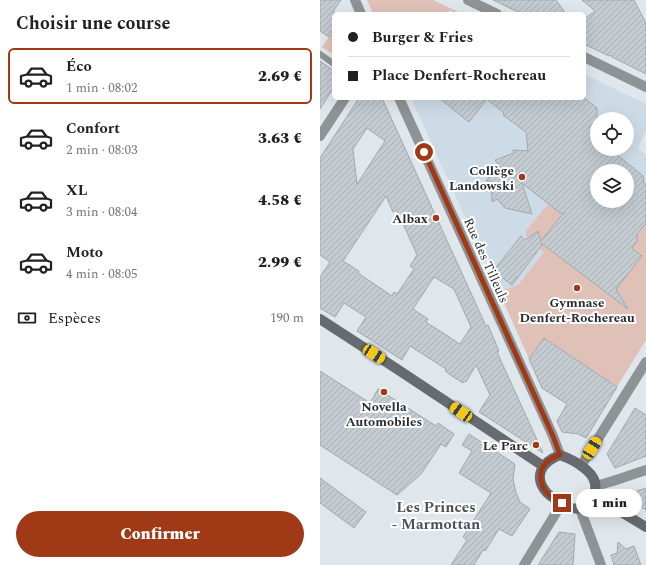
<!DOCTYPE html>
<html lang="fr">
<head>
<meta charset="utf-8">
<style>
  :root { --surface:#fff; --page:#f6f6f6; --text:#202124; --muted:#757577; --line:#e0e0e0; --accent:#a03a16 }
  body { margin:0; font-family:Spectral,serif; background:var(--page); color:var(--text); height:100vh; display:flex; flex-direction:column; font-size:15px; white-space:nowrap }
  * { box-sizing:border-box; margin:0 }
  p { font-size:13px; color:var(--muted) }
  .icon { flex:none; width:22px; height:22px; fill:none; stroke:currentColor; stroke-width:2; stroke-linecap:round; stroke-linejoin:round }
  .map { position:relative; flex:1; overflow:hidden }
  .panel { display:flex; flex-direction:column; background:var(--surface); width:320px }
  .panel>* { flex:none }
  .banner { position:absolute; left:12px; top:12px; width:254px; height:88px; border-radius:6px; box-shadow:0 4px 16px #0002; display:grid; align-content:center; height:88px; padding:0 16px; background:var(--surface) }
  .controls { position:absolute; left:270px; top:112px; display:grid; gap:8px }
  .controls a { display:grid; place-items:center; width:44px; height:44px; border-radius:50%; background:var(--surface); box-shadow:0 4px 16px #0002; font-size:20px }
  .end { position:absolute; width:18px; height:18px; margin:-9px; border:5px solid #a03a16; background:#fff; box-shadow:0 0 0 2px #fff }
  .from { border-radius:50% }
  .bubble { position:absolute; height:28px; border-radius:14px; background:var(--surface); box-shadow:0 4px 16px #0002; font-size:13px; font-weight:800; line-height:28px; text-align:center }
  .car { position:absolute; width:12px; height:24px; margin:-12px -6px; border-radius:5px; box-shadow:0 0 3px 1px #0007; background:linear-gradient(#f5c518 24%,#345 0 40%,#f5c518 0 76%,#345 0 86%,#f5c518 0) }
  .banner b { display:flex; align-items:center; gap:14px; height:38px; font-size:15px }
  .banner b+b { border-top:1px solid var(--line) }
  .banner i { width:10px; height:10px; background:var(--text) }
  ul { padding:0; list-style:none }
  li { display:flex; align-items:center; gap:12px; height:56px; margin:0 8px 6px; padding:0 8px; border:2px solid transparent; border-radius:6px }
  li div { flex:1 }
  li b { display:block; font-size:15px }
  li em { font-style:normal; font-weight:800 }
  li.on { border-color:var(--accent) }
  li>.icon { width:36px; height:36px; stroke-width:1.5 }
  h2 { padding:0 16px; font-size:18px; line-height:48px }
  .pay { display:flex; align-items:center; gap:10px; height:44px; padding:0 16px; font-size:15px }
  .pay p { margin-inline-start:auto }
  .cta { display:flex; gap:8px; margin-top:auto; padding:8px 16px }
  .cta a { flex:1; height:46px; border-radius:24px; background:var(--accent); color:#fff; font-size:16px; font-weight:800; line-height:46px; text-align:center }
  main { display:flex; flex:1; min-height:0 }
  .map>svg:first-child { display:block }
  .built { fill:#cddbe6; fill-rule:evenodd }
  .park { fill:#e0c1b8 }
  .building { fill:url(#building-hatch); stroke:#a1a9ae; fill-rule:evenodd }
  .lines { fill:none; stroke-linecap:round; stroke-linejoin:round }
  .service { stroke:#909395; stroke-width:6 }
  .minor { stroke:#909395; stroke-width:10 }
  .secondary { stroke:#676b6f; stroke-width:10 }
  .route { stroke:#a03a16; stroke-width:5 }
  .poi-dot { fill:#a03a16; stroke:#fff; stroke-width:1.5 }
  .labels { text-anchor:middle; stroke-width:4; stroke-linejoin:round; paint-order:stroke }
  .poi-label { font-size:13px; font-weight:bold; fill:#292c2e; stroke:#fff; text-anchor:end }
  .street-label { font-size:13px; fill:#292c2e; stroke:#fff }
  .quarter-label { font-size:15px; font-weight:bold; fill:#4b5256; stroke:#fff }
</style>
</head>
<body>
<main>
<section class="panel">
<h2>Choisir une course</h2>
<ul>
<li class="on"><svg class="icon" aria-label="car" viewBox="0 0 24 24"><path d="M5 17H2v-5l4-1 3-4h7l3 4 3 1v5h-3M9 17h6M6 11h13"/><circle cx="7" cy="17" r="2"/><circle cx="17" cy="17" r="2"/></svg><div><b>Éco</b><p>1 min · 08:02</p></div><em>2.69 €</em></li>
<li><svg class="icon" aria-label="car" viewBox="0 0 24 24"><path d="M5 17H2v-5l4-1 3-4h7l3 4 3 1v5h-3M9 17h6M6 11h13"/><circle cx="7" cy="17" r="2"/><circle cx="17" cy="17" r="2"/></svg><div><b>Confort</b><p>2 min · 08:03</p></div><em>3.63 €</em></li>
<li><svg class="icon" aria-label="car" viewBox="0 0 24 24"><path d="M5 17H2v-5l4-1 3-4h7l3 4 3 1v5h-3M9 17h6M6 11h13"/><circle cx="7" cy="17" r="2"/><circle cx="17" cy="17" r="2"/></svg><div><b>XL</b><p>3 min · 08:04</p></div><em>4.58 €</em></li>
<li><svg class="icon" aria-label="car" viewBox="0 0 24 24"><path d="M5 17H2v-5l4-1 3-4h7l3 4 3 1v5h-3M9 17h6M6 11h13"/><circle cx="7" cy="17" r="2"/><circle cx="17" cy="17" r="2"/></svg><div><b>Moto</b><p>4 min · 08:05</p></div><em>2.99 €</em></li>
</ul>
<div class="pay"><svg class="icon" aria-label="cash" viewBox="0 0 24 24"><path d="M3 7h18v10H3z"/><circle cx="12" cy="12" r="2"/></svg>Espèces<p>190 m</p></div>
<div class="cta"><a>Confirmer</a></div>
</section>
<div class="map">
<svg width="326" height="565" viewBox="0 0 326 565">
  <defs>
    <pattern id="building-hatch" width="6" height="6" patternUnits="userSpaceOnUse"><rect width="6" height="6" fill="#c4ccd2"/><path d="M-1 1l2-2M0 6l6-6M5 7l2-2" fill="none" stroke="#a8afb5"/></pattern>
  </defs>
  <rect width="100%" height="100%" fill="#dfe7ed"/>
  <path class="built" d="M264,74L326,104V131L318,148L326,155V185L324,183L307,201V171H277V201L243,213L228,204L207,238L224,252L198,285L179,292L91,98H264ZM277,119H307V149H277Z"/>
  <path class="park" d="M47,0H113L138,12L135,14L130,10L127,14H53Z
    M14,30V55L2,47Z
    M324,183L326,185V340L297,387L224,338L209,359L179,292L198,285L224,252C217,246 204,241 206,231L228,204L232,207L308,204Z"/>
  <path class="building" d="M0,0H21L14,10V30L9,37L0,31Z
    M173,0H236L246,14H202Z
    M262,0H314L326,23V74L292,57L290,55L289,56L264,44V19L275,11Z
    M0,61L14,71V87L0,109Z
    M39,98H62L166,326L168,325L179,351L177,352L223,453L159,412L170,395L156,365L146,382L144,381L143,383L132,376L125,371L126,369L90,346L82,360L37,331L46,317L24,303L15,317L0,308V277L10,262L0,255V158ZM47,128L65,141L37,184L33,149ZM66,196L73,212L77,210L97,255L90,266L94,269L77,294L74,292L72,296L38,273L39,271L23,261ZM114,277L134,289L151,327L140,344L106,322L108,319L93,309Z
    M119,98H264L277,108V149H295L296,154L323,176L324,183L326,185V223L317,234V241L312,248L322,256L296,289L308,309L221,243L222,245L192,285L173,271L201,236L205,240L218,231L221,241L240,217L245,213H240L202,183L212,214L185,208L177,199L172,202L171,181H166L178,164L175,160L194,153L193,150L208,151L206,132L183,115L184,113L167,99L149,122ZM277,171H307V201H277Z
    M224,338L297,387L266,438L258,434L242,432L237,421L247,404L222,388L209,359Z
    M0,371L50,403L58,389L116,426L118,423L134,434L126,447L121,444L101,474L77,495L0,445Z
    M315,408L326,415V456L295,468L287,454Z
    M149,434L195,464L193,479L196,493L200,502L210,509L192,536L179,529L165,551L163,550L154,565H131L147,540L143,537L171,493L139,473L152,451L142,445Z
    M0,478L46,512L34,528L0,503Z
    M326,488V510L314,503L313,500V496L317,491Z
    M239,532L255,534L253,565H218Z
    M298,542L306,549L314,546L321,565H294L291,555L297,553Z"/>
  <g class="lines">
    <path class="service" d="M0,54L14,64"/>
    <path class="minor" d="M35,0L41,14
      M148,0L177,14
      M264,57L326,87
      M79,98L233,436L240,455
      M0,136L25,98
      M261,466L326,362
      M276,486L293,481L326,470
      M260,509L281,565
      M204,565L242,503"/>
    <path class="secondary" d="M0,319L77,369L223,466
      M240,455C254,460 284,475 273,495C270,500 264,505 260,509C257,508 254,509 251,508C246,507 241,503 237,501C234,498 230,496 227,493C213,477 221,462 240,455Z
      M273,495L326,527"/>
  </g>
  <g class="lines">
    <path class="route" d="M104,152L233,436L240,455C233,457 228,460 224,465C218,474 221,487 228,494C232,498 237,501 242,503"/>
  </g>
  <g class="poi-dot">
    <circle cx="202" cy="177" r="4"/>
    <circle cx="116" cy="218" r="4"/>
    <circle cx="257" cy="288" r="4"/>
    <circle cx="64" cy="392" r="4"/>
    <circle cx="216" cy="445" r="4"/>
  </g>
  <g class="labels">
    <g class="poi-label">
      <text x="194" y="175">Collège<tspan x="194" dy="15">Landowski</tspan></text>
      <text x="108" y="223">Albax</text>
      <text x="257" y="307" text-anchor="middle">Gymnase<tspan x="257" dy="15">Denfert-Rochereau</tspan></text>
      <text x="64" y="411" text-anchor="middle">Novella<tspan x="64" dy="15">Automobiles</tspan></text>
      <text x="208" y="450">Le Parc</text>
    </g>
    <g class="street-label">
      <text transform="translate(167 260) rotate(66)" y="5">Rue des Tilleuls</text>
    </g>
    <g class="quarter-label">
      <text x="116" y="512">Les Princes<tspan x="116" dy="17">- Marmottan</tspan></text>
    </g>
  </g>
</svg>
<div class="controls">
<a><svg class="icon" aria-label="locate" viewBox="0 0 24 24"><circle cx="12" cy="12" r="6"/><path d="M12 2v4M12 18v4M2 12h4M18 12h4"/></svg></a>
<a><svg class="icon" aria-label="layers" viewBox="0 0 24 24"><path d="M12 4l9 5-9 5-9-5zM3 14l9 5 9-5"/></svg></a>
</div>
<i class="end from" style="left:104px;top:152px"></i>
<i class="end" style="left:242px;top:503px"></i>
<div class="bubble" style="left:256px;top:489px;width:66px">1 min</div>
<i class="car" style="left:54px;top:354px;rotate:123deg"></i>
<i class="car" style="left:141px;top:412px;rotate:304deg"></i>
<i class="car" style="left:272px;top:448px;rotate:32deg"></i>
<div class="banner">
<b><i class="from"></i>Burger &amp; Fries</b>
<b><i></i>Place Denfert-Rochereau</b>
</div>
</div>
</main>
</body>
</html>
